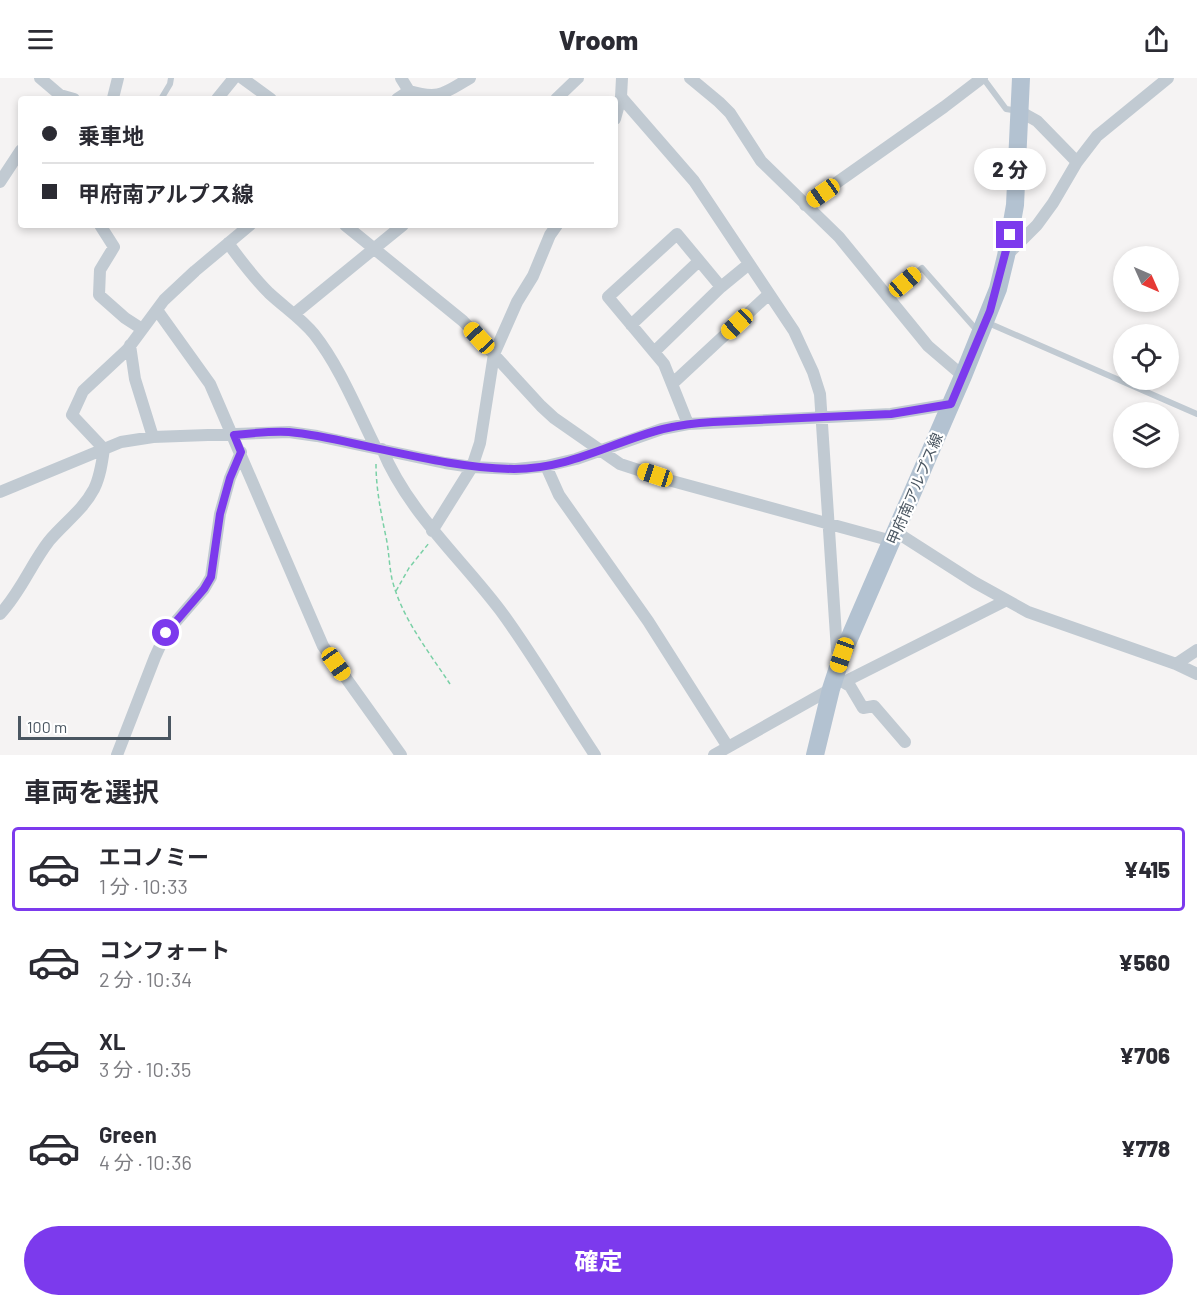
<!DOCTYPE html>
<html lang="ja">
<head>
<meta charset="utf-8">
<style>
  :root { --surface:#fff; --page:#f7f7f7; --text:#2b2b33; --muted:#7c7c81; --line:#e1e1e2; --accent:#7c3aed }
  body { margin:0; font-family:Barlow,"Noto Sans JP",sans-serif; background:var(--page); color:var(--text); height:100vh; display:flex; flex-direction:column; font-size:22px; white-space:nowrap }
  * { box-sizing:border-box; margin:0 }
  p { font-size:20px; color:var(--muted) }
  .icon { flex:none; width:33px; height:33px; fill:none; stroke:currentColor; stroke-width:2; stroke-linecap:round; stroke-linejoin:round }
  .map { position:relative; height:677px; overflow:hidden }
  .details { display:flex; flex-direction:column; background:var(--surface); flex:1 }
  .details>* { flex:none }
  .guide { position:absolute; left:18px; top:18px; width:600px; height:132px; border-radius:6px; box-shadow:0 3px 9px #0003; display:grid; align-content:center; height:132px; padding:0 24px; background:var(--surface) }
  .needle { width:39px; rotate:135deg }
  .buttons { position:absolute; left:1113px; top:168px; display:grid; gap:12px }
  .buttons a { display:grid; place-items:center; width:66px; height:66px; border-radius:50%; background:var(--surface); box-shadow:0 3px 9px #0003; font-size:30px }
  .scale { position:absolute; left:18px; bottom:15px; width:153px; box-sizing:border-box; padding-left:6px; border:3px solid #4a5661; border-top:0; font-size:16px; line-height:21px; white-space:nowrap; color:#4a5661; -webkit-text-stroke:4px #fff; paint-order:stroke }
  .end { position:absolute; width:27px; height:27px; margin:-14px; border:8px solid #7c3aed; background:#fff; box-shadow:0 0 0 3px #fff }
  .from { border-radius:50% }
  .bubble { position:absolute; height:42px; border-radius:21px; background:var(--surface); box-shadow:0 3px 9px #0003; font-size:20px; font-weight:800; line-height:42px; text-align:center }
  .car { position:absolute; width:18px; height:36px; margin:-18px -9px; border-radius:8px; box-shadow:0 0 4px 2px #0007; background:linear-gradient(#f5c518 24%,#345 0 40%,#f5c518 0 76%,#345 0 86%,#f5c518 0) }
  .guide b { display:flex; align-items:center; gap:21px; height:57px; font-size:22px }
  .guide b+b { border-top:2px solid var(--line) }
  .guide i { width:15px; height:15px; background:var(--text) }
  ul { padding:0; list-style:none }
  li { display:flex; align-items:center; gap:18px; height:84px; margin:0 12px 9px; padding:0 12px; border:3px solid transparent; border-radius:6px }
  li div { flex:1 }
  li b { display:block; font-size:22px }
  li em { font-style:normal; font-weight:800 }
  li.current { border-color:var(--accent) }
  li>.icon { width:54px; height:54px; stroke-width:1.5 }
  h2 { padding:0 24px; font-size:27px; line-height:72px }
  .cta { display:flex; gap:12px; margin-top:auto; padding:12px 24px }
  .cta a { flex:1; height:69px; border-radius:36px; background:var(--accent); color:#fff; font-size:24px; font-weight:800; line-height:69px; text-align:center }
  header { display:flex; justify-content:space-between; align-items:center; height:78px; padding:0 24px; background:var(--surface); font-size:27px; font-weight:800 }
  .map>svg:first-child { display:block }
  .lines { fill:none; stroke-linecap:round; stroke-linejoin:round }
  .path { stroke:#7ad0a6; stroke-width:1.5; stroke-dasharray:4.5 3; stroke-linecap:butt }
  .service { stroke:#c1cad2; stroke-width:6 }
  .minor { stroke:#c1cad2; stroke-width:12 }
  .primary { stroke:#b3c2d1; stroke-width:18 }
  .route { stroke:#7c3aed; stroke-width:8 }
  .labels { text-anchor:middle; stroke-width:4.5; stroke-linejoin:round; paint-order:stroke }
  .street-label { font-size:15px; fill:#4a5661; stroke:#fff }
</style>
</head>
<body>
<header><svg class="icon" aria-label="menu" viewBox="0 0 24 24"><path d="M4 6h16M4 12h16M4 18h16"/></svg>Vroom<svg class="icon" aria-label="share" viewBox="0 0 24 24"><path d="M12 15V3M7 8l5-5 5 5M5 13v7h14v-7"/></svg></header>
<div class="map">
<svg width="1197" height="677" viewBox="0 0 1197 677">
  <rect width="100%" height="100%" fill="#f5f3f3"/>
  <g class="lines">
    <path class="path" d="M376,386C376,411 381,435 386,459C389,473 389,487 392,501C401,539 429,574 450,606
      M396,513L409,490L429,465"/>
    <path class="service" d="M983,0L1006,31L1019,33
      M161,21L170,6L171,0
      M888,219L922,190L974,249L979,251
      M986,244L1197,336"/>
    <path class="minor" d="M40,0L60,17L74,21
      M242,0L271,21
      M401,0L409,13C440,22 444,15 470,0
      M690,0L719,24L730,35L761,83L839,159L928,268L963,298
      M621,19L694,103L794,253L813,294L820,316L837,573L842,577
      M113,20L118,0
      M217,21L234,0
      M397,21L409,13
      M556,21L578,0
      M1019,33L1037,43L1077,84
      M615,41L621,19L622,0
      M0,104L21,72
      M805,127L944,29L982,0
      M100,147L114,169L100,192L99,217L125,240L142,251
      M345,147L463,243L541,328L554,340L620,386L672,403L892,463
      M228,165C241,183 254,200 269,215C284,229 301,240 314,256C340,289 357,332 376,370
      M1006,178L1037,147L1053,125L1077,84L1097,58L1168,0
      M157,232L210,306L323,568L401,677
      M294,236L403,147
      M631,247L699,183
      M130,267L135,301L153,359
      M654,274L721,209L749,186
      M672,306L769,216
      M688,346L664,286L608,219L677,156L721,209
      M382,371C408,434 460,479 500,532C534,578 563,629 595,677
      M546,388L559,417L648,543L728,669
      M0,414L121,364L153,359L289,354L317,358L445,385L472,389L516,391L546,388L576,381L662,351L688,346L891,336L951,326
      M432,453L472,389L480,365L494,276L517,224L533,198L550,157L557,147
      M896,454L974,504L1028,534L1176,586L1197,596
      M0,536C21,514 31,486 49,463C63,446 83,432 94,411C100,399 102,385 104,371L72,337L83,313L127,272L164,222L195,193L250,147
      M1176,586L1197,572
      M838,601L850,608L863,630L874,628L905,664
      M844,604L1005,523
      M117,677L155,579L166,555L204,511L211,499L220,436L230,400L241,374
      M714,677L831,611"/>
    <path class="primary" d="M815,677L831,611L842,577L963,298L998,211L1006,178L1015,127L1021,0"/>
  </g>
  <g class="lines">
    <path class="route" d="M166,555L204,511L211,499L220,436L230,400L241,374L234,357C252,355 270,353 289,354C311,356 334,361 356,366C409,377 460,390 514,391C570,391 612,364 663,351C680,347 696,345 713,344L891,336L951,326L990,233L1010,157"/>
  </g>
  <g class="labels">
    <g class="street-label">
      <text transform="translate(915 411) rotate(-67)" y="5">甲府南アルプス線</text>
    </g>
  </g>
</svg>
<div class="buttons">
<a><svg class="needle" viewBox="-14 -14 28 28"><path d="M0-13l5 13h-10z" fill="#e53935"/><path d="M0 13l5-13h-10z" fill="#7c7c81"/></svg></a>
<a><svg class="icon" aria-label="locate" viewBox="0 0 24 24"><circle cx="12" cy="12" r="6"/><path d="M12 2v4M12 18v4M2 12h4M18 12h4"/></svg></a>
<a><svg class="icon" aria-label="layers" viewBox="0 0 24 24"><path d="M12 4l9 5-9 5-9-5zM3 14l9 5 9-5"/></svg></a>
</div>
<div class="scale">100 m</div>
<i class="end from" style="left:166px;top:555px"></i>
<i class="end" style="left:1010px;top:157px"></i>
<div class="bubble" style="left:974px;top:70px;width:72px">2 分</div>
<i class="car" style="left:823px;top:115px;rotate:235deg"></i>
<i class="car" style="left:905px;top:204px;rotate:50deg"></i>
<i class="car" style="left:737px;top:246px;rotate:227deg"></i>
<i class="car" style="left:479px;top:260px;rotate:317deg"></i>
<i class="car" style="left:655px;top:397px;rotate:288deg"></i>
<i class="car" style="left:842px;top:577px;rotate:199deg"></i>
<i class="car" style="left:336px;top:586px;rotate:145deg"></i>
<div class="guide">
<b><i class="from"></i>乗車地</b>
<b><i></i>甲府南アルプス線</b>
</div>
</div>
<section class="details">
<h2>車両を選択</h2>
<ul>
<li class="current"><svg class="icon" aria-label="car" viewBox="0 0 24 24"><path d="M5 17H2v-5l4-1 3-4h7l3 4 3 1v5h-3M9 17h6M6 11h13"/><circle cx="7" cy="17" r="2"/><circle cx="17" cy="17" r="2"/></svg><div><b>エコノミー</b><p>1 分 · 10:33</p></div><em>¥415</em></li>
<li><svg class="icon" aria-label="car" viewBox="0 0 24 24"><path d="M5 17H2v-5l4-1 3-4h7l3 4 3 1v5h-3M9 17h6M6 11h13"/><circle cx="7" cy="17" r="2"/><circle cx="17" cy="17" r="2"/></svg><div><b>コンフォート</b><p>2 分 · 10:34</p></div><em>¥560</em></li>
<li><svg class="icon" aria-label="car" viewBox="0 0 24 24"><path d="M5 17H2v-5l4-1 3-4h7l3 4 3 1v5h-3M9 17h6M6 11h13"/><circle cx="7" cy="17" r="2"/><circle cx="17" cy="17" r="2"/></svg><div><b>XL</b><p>3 分 · 10:35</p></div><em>¥706</em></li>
<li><svg class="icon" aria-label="car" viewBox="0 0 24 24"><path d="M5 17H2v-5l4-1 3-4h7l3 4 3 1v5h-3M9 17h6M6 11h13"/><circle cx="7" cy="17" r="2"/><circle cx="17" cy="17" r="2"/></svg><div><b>Green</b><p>4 分 · 10:36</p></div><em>¥778</em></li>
</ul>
<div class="cta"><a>確定</a></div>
</section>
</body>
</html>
